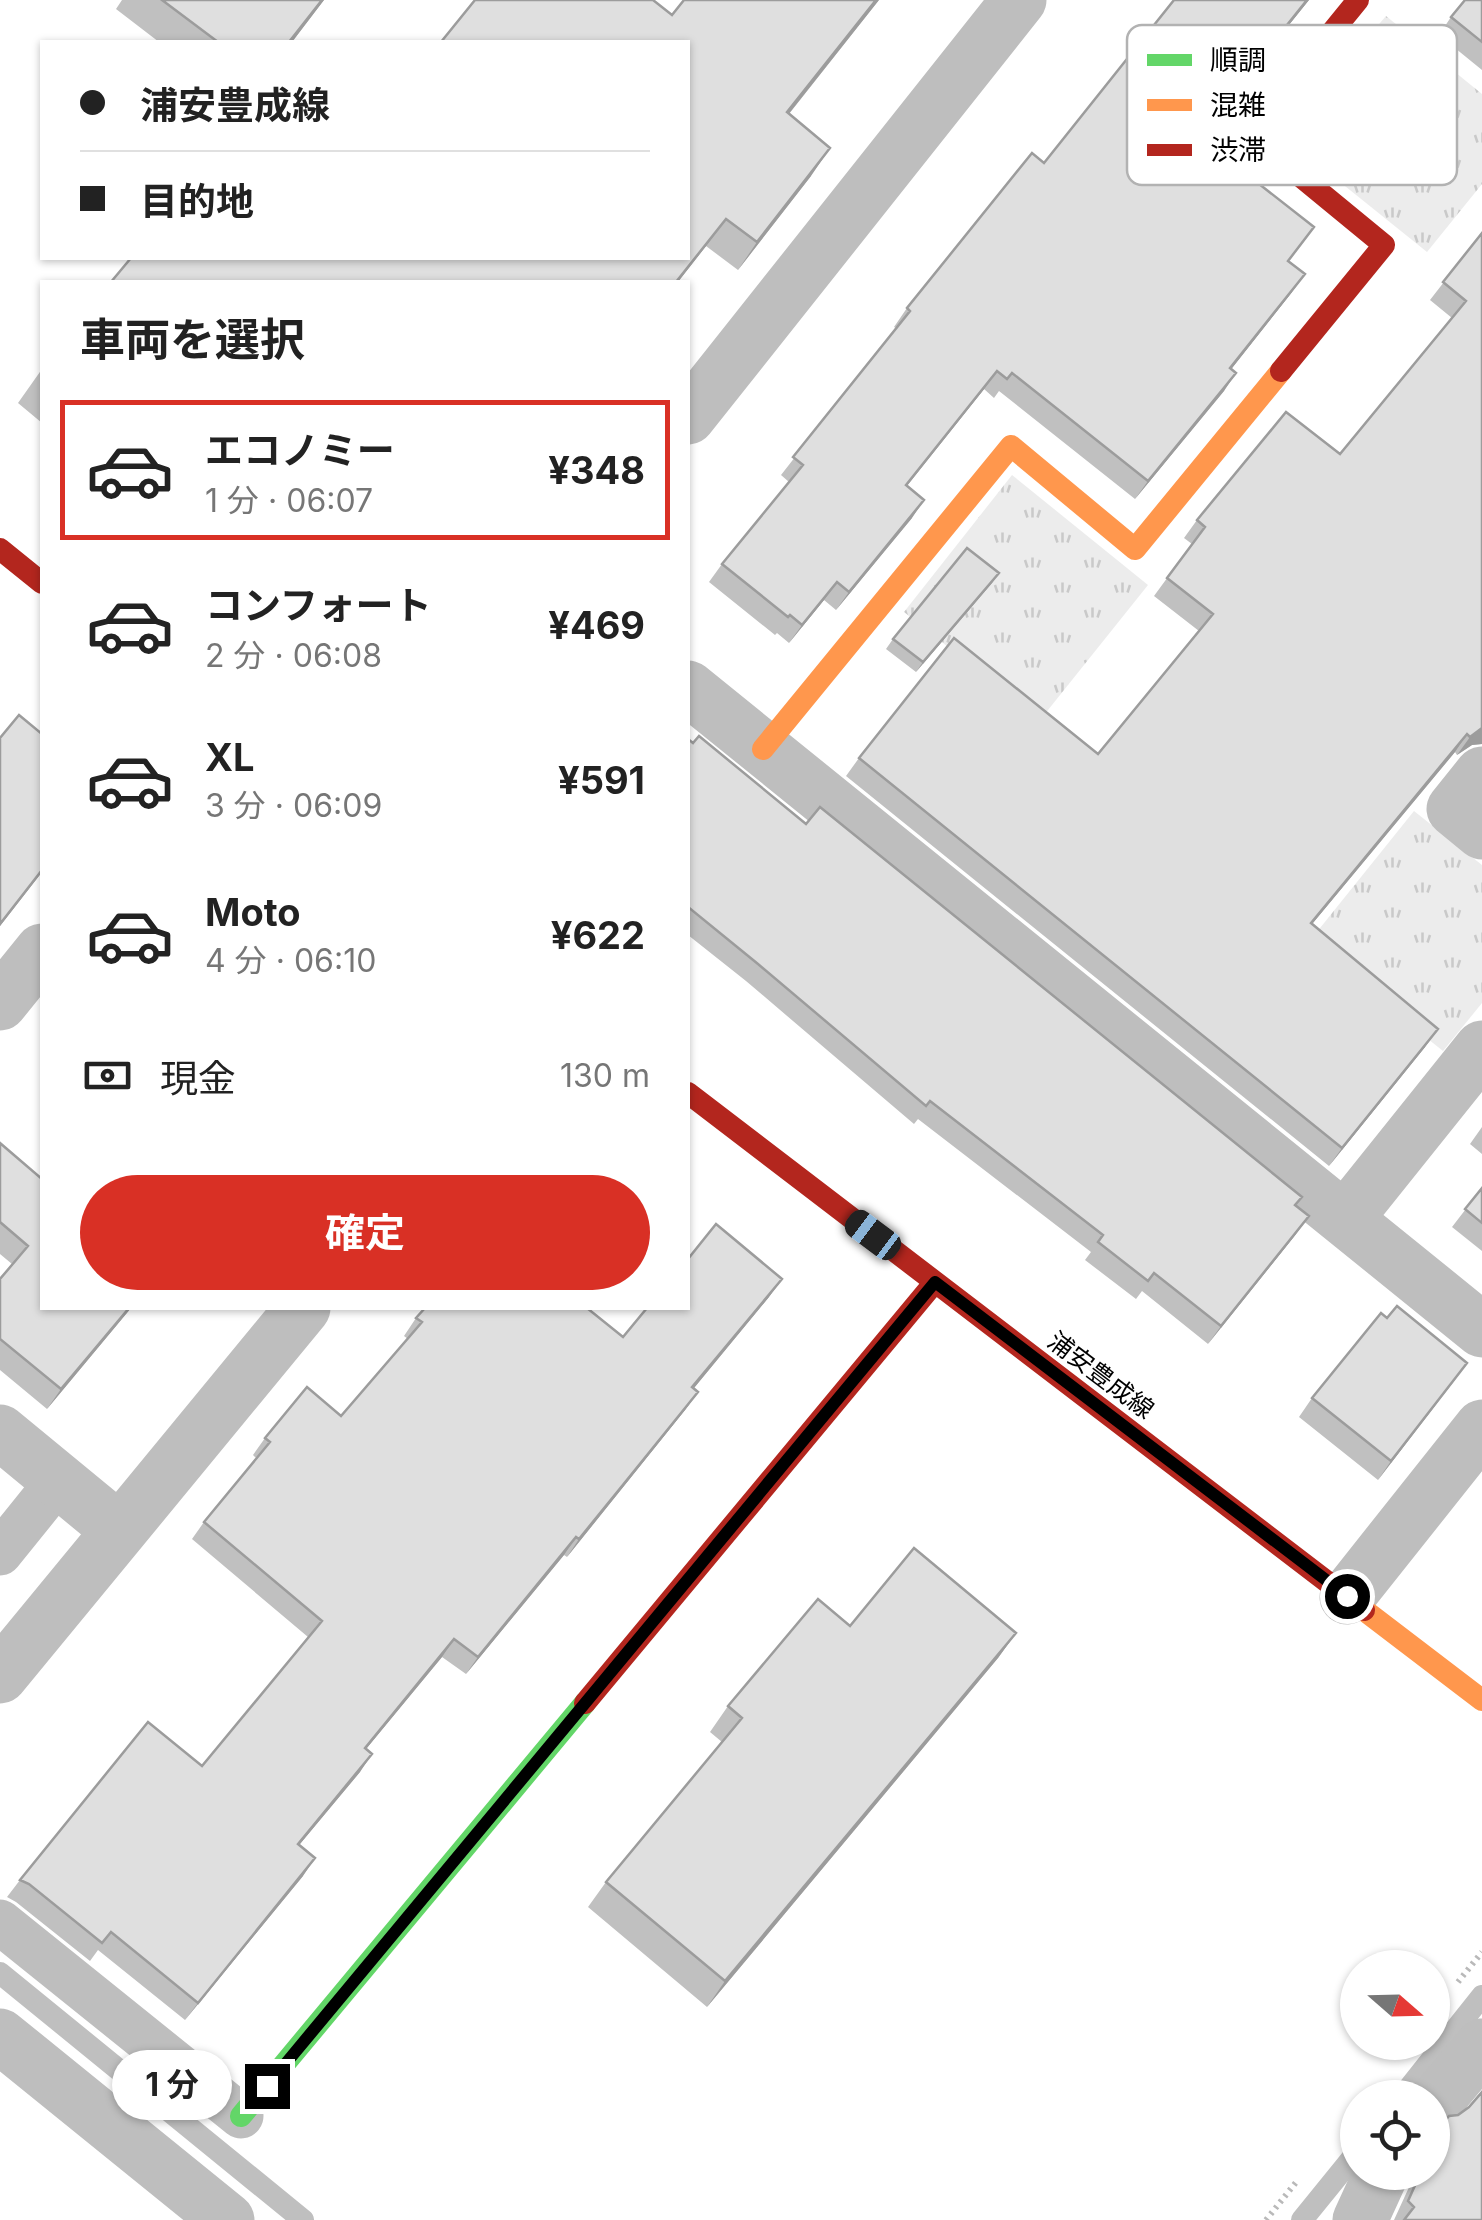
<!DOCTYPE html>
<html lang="ja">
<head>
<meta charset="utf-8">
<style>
  :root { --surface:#fff; --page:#f2f2f2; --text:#222; --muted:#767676; --line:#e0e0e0; --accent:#d93025 }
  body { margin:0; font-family:Inter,"Noto Sans JP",sans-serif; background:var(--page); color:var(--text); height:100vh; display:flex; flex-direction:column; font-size:38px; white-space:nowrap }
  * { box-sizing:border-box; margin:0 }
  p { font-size:32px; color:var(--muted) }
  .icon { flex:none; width:55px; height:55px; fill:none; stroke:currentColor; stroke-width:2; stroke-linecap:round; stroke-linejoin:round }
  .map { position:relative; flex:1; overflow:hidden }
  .side { position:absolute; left:40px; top:280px; width:650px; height:1030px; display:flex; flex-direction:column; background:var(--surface); border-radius:0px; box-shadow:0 2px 8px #0004 }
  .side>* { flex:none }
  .hud { position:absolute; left:40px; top:40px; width:650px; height:220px; border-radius:0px; box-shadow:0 2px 8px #0004; display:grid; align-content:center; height:220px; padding:0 40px; background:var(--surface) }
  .needle { width:65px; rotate:110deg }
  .buttons { position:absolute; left:1340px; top:1950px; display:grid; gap:20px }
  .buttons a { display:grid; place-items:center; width:110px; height:110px; border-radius:50%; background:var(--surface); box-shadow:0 2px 8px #0004; font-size:50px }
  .end { position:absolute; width:45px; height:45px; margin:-22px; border:12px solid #000; background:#fff; box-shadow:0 0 0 5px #fff }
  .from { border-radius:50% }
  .bubble { position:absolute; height:70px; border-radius:35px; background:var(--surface); box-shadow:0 2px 8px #0004; font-size:32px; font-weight:700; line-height:70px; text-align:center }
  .car { position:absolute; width:30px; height:60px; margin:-30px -15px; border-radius:12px; box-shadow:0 0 8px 2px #0007; background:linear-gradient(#222 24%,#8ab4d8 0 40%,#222 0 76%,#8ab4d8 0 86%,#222 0) }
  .hud b { display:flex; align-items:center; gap:35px; height:95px; font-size:38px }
  .hud b+b { border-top:2px solid var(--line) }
  .hud i { width:25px; height:25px; background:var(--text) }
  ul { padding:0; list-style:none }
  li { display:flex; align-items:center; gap:30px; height:140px; margin:0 20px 15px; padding:0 20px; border:5px solid transparent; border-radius:0px }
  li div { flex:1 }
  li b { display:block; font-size:38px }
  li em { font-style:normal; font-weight:700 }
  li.active { border-color:var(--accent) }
  li>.icon { width:90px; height:90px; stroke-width:1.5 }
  h2 { padding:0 40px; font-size:45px; line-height:120px }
  .pay { display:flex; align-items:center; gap:25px; height:110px; padding:0 40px; font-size:38px }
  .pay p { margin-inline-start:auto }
  .action { display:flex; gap:20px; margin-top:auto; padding:20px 40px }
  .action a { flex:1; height:115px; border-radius:60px; background:var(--accent); color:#fff; font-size:40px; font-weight:700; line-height:115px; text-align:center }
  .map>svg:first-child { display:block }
  .park { fill:url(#park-tufts) }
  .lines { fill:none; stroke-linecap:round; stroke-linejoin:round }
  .stream { stroke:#bfbfbf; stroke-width:22 }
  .path { stroke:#b9b9b9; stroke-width:6; stroke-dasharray:2.5 5; stroke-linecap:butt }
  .lane { stroke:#bebebe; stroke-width:45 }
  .street { stroke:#bebebe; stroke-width:55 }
  .fast { stroke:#63d668; stroke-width:22 }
  .slow { stroke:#ff974d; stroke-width:22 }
  .jam { stroke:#b3261e; stroke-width:22 }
  .wall { fill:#c0c0c0 }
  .shaded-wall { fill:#9c9c9c }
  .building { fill:#dfdfdf; stroke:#9c9c9c; stroke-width:2.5 }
  .route { stroke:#000; stroke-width:12 }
  .labels { text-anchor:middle; stroke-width:8; stroke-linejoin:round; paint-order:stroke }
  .street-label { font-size:25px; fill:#000; stroke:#fff }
  .key { fill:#fff; stroke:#b2b2b2; stroke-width:2.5 }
  .key-label { font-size:28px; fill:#000 }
</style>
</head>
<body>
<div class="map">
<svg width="1482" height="2220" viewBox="0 0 1482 2220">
  <defs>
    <pattern id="park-tufts" width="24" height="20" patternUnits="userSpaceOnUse" patternTransform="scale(2.5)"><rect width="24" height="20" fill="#ececec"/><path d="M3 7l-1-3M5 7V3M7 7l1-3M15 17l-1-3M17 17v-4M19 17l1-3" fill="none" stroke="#c9c9c9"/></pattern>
  </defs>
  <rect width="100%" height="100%" fill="#fff"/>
  <path class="park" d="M1386,16L1482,94V184L1427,252L1330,174L1309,147L1311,112L1331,80Z
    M1012,475L1148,585L1040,720L904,612Z
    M1414,811L1482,865V1003L1443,1051L1308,943Z"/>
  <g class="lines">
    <path class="stream" d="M0,1973L303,2220
      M1401,2098L1482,1996
      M1302,2220L1358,2151"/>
    <path class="path" d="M1458,1982L1482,1952
      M1266,2220L1297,2181"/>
    <path class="lane" d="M0,1553L58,1481
      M0,1922L241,2116"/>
    <path class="street" d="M688,417L1019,0
      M688,688L1482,1330
      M1482,774L1454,809L1482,832
      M0,1003L42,951
      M1345,1219L1482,1048
      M0,1432L119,1530
      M1347,1597L1482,1427
      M0,1676L303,1308
      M0,2036L227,2220
      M1432,2106L1482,2046
      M1360,2220L1382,2172"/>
    <path class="fast" d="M241,2116L585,1703"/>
    <path class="slow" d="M763,749L1011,446L1135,549L1281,371
      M1364,1610L1482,1700"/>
    <path class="jam" d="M1281,371L1384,245L1249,134L1358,0
      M0,549L42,583
      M688,1093L1364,1610
      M585,1703L935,1282"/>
  </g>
  <path class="wall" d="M122,0H324L292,42H159L116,9Z
    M879,0L789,114L811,176L738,270L706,246L688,258L672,15Z
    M1174,0H1309L1199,137L1288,262L1292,292L1231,369L1224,391L1135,499L999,391L994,398L984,389L907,486L912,518L836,610L824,600L789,643L777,633L775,635L709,582L722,564L789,482L781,475L896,328L894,327L907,308L1044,163Z
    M1482,0V70L1439,35L1451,17Z
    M1482,233V744L1472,745L1457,755L1455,752L1312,924L1425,1047L1329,1166L846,776L859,758L1098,754L1199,631L1154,596L1192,544L1184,538L1197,520L1340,454L1452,318L1430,300Z
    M42,369V423L18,403Z
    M999,573L916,672L886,649L893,639Z
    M688,739L806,824L1296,1206V1234L1208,1344L1142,1291L1136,1299L1085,1260L1091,1252L918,1119L914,1124L746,981L688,935Z
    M1482,1127V1154L1470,1144Z
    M0,1143L42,1179V1308H131L47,1409L0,1370V1279L12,1264L0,1254Z
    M1482,1188V1251L1452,1227Z
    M769,1297L694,1388L698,1392L685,1410L567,1557L564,1555L466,1674L442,1657L366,1749L360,1772L299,1845L303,1876L185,2020L98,1950L90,1961L16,1902L7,1897L20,1880L202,1766L308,1637L192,1539L204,1522L256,1458L253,1455L265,1438L341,1416L408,1339L404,1336L416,1318L623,1337Z
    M1387,1318L1467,1363L1378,1480L1299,1417L1312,1398Z
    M850,1626L1016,1633L998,1658L707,2007L588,1907L606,1882L722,1742L710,1732L728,1706Z
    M1469,2107L1482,2220H1394L1410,2185L1411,2172H1432L1458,2115Z"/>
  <path class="shaded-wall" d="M322,0H324L292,42H289Z
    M876,0H879L768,140L787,112Z
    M1307,0H1309L1185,154L1198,136Z
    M830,148L811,176L738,270L757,242Z
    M726,219L706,246L678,282H676Z
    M1305,274L1292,292L1218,386L1230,368Z
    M997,371L984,389L893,503L906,485Z
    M1236,373L1224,391L1135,499L1148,481Z
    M924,500L912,518L836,610L849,592Z
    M999,573L992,583L916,672L923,662Z
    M837,582L824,600L789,643L802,625Z
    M1482,728V744L1472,745L1457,755L1470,737Z
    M1467,734L1455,752L1298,941L1311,923Z
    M42,870V872L0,926V924Z
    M1438,1029L1425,1047L1329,1166L1342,1148Z
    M1309,1216L1296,1234L1208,1344L1221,1326Z
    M782,1279L769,1297L680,1405L692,1387Z
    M129,1308H131L47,1409L61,1389Z
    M1467,1363L1454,1381L1378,1480L1391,1461Z
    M698,1392L685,1410L567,1557L579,1539Z
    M576,1537L564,1555L466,1674L478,1657Z
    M1016,1633L998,1658L707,2007L725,1981Z
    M454,1639L442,1657L352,1766L365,1748Z
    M372,1754L360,1772L285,1862L298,1844Z
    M315,1858L303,1876L185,2020L198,2003Z"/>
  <path class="building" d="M162,0H322L289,42H218Z
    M475,0H653L672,15L684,0H876L787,112L830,148L757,242L726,219L676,282H111L131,258H688V42H441Z
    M1174,0H1307L1198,136L1314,227L1288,261L1305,274L1230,368L1236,373L1148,481L1012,373L1007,379L997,371L906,485L924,500L849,592L837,582L802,625L790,615L788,617L722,564L803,465L793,457L910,311L907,308L1032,153L1044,163Z
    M1465,0H1482V42L1451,17Z
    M1482,233V728L1470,737L1467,734L1311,923L1438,1029L1342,1148L859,758L954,638L1098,754L1213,614L1167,578L1205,527L1197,520L1286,412L1340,454L1466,301L1443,282Z
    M967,548L999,573L923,662L893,639Z
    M19,715L42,734V870L0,924V738Z
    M699,736L806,824L820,807L1302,1197L1295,1205L1309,1216L1221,1326L1154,1273L1148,1281L1098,1242L1103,1235L930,1101L926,1106L758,964L688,907V739L693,743Z
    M0,1143L42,1179V1308H129L61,1389L0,1339V1279L28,1246L0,1222Z
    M1482,1188V1223L1465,1209Z
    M716,1224L782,1279L692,1387L698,1392L622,1486L579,1539L576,1537L478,1657L454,1639L365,1748L372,1754L298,1844L315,1858L198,2003L111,1932L102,1943L29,1884L20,1880L148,1722L202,1766L322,1621L204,1522L270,1442L265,1438L307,1387L341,1416L422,1322L416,1318L425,1308H587L623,1337L647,1308H688V1259Z
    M1397,1306L1467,1363L1391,1461L1312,1398L1381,1313L1387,1318Z
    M914,1548L1016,1633L725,1981L606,1882L742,1718L728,1706L818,1599L850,1626Z
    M1482,2092V2220H1404L1414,2207L1408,2201L1421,2172H1432V2137L1449,2116L1458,2115L1469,2107Z"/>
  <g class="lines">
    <path class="route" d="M267,2086L935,1282L1347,1596"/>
  </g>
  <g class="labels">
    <g class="street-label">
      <text transform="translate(1101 1375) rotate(37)" y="9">浦安豊成線</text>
    </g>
  </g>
  <rect x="1127" y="25" width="330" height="160" rx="15" class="key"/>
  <rect x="1147" y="54" width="45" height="12" fill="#63d668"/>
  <rect x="1147" y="99" width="45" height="12" fill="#ff974d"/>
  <rect x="1147" y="144" width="45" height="12" fill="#b3261e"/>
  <g class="key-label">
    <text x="1210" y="70">順調</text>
    <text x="1210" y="115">混雑</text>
    <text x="1210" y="160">渋滞</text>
  </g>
</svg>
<div class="buttons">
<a><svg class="needle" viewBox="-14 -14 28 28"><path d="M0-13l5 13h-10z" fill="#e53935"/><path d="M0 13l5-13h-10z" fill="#767676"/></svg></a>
<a><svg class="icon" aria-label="locate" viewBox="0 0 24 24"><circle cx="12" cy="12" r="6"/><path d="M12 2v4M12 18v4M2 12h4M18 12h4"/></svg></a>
</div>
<i class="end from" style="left:1347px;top:1596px"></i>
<i class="end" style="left:267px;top:2086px"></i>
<div class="bubble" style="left:112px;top:2050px;width:120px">1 分</div>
<i class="car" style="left:873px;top:1235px;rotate:307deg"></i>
<div class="hud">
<b><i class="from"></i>浦安豊成線</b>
<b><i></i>目的地</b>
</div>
<section class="side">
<h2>車両を選択</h2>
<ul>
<li class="active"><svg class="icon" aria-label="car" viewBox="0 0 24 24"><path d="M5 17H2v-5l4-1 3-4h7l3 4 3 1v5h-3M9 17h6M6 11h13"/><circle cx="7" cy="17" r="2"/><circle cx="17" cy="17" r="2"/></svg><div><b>エコノミー</b><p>1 分 · 06:07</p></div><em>¥348</em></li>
<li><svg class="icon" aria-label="car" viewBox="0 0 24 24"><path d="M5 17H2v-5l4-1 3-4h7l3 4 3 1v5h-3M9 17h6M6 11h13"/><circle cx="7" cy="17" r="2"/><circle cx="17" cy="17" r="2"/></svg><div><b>コンフォート</b><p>2 分 · 06:08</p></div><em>¥469</em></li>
<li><svg class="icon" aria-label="car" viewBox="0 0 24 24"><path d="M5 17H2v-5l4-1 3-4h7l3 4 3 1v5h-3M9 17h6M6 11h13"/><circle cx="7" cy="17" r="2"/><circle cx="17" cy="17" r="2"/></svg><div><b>XL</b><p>3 分 · 06:09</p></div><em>¥591</em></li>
<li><svg class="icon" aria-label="car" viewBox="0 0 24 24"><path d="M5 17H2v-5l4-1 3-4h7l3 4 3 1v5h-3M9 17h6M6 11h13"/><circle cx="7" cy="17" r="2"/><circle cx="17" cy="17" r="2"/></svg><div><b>Moto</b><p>4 分 · 06:10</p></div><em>¥622</em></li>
</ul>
<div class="pay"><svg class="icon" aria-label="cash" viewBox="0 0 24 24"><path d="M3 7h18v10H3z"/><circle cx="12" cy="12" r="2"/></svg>現金<p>130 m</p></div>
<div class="action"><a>確定</a></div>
</section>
</div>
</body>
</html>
